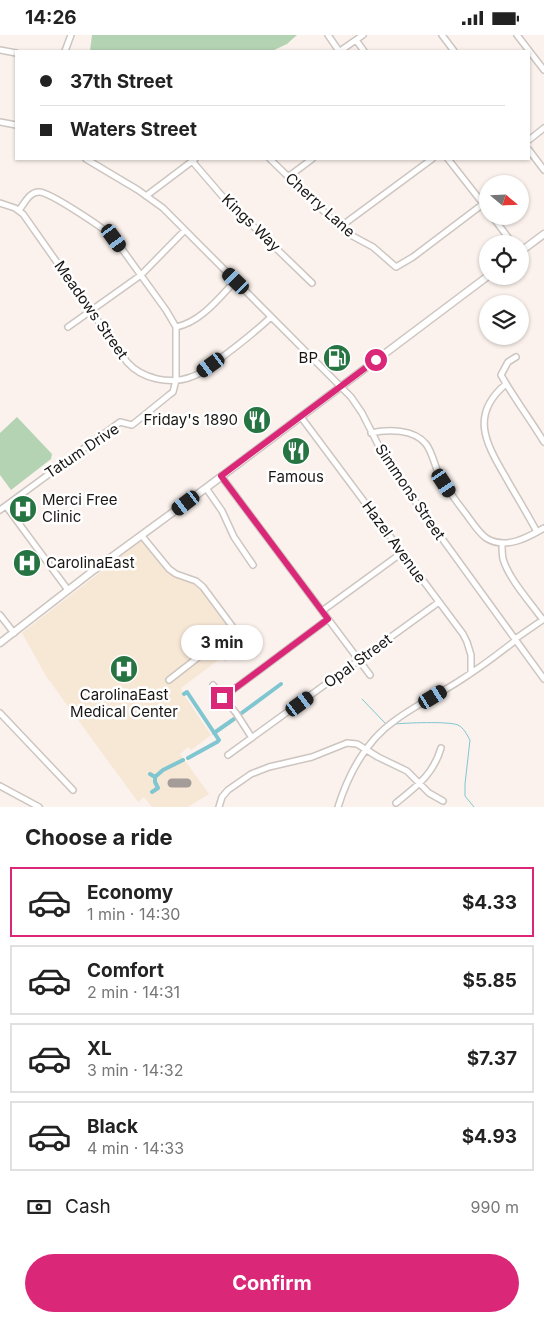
<!DOCTYPE html>
<html lang="en">
<head>
<meta charset="utf-8">
<style>
  :root { --surface:#fff; --page:#f6f6f6; --text:#222; --muted:#767676; --line:#e0e0e0; --accent:#db2777 }
  body { margin:0; font-family:Inter,sans-serif; background:var(--page); color:var(--text); height:100vh; display:flex; flex-direction:column; font-size:19px; white-space:nowrap }
  * { box-sizing:border-box; margin:0 }
  p { font-size:16px; color:var(--muted) }
  .icon { flex:none; width:28px; height:28px; fill:none; stroke:currentColor; stroke-width:2; stroke-linecap:round; stroke-linejoin:round }
  .map { position:relative; height:772px; overflow:hidden }
  .side { display:flex; flex-direction:column; background:var(--surface); flex:1 }
  .side>* { flex:none }
  .guide { position:absolute; left:15px; top:15px; width:515px; height:110px; border-radius:0px; box-shadow:0 1px 4px #0004; display:grid; align-content:center; height:110px; padding:0 25px; background:var(--surface) }
  .needle { width:32px; rotate:109deg }
  .buttons { position:absolute; left:479px; top:140px; display:grid; gap:10px }
  .buttons a { display:grid; place-items:center; width:50px; height:50px; border-radius:50%; background:var(--surface); box-shadow:0 1px 4px #0004; font-size:25px }
  .end { position:absolute; width:22px; height:22px; margin:-11px; border:6px solid #db2777; background:#fff; box-shadow:0 0 0 2px #fff }
  .from { border-radius:50% }
  .bubble { position:absolute; height:35px; border-radius:18px; background:var(--surface); box-shadow:0 1px 4px #0004; font-size:16px; font-weight:700; line-height:35px; text-align:center }
  .car { position:absolute; width:15px; height:30px; margin:-15px -8px; border-radius:6px; box-shadow:0 0 4px 1px #0007; background:linear-gradient(#222 24%,#8ab4d8 0 40%,#222 0 76%,#8ab4d8 0 86%,#222 0) }
  .guide b { display:flex; align-items:center; gap:18px; height:48px; font-size:19px }
  .guide b+b { border-top:1px solid var(--line) }
  .guide i { width:12px; height:12px; background:var(--text) }
  ul { padding:0; list-style:none }
  li { display:flex; align-items:center; gap:15px; height:70px; margin:0 10px 8px; padding:0 15px; border:2px solid var(--line); border-radius:0px }
  li div { flex:1 }
  li b { display:block; font-size:19px }
  li em { font-style:normal; font-weight:700 }
  li.current { border-color:var(--accent) }
  li>.icon { width:45px; height:45px; stroke-width:1.5 }
  h2 { padding:0 25px; font-size:22px; line-height:60px }
  .pay { display:flex; align-items:center; gap:12px; height:55px; padding:0 25px; font-size:19px }
  .pay p { margin-inline-start:auto }
  .button { display:flex; gap:10px; margin-top:auto; padding:10px 25px }
  .button a { flex:1; height:58px; border-radius:30px; background:var(--accent); color:#fff; font-size:20px; font-weight:700; line-height:58px; text-align:center }
  .status { display:flex; justify-content:space-between; align-items:center; height:35px; padding:0 25px; background:var(--surface); direction:ltr }
  .status svg { height:14px; fill:currentColor }
  .map>svg:first-child { display:block }
  .medical { fill:#f7e7d5 }
  .green { fill:#b4d3b3 }
  .lines { fill:none; stroke-linecap:round; stroke-linejoin:round }
  .stream { stroke:#80c6d1; stroke-width:1 }
  .canal { stroke:#80c6d1; stroke-width:4 }
  .taxiway { stroke:#a49c99; stroke-width:9 }
  .minor-casing { stroke:#cdc5c0; stroke-width:8 }
  .major-casing { stroke:#cdc5c0; stroke-width:9 }
  .minor { stroke:#fff; stroke-width:5 }
  .major { stroke:#fff; stroke-width:6 }
  .route { stroke:#db2777; stroke-width:6 }
  .labels { text-anchor:middle; stroke-width:5; stroke-linejoin:round; paint-order:stroke }
  .street-label { font-size:15px; fill:#191615; stroke:#fff }
  .poi-label { font-size:15px; fill:#191615; stroke:#fff; text-anchor:end }
</style>
</head>
<body>
<div class="status"><b>14:26</b><svg viewBox="0 0 49 12"><path d="M0 12V9h3v3zM5 12V6h3v6zM10 12V3h3v9zM15 12V0h3v12zM26 1h20v11H26zM47 4h2v5h-2z"/></svg></div>
<div class="map">
<svg width="544" height="772" viewBox="0 0 544 772">
  <rect width="100%" height="100%" fill="#fbf2ed"/>
  <path class="medical" d="M142,505L168,536L201,552L246,609L225,627L221,623L181,653L182,657L211,700L191,715L188,712L180,719L209,759L188,772H152L144,762L138,767L46,641L22,598Z"/>
  <path class="green" d="M92,0H297L287,9L272,16H90Z
    M17,382L52,419L51,424L11,455L0,440V398Z"/>
  <g class="lines">
    <path class="stream" d="M362,664L385,688
      M394,689C405,688 448,686 458,690C464,693 467,700 470,705L465,749V761L474,772"/>
    <path class="canal" d="M184,659L187,657L219,705L217,707L188,723
      M239,680L281,649
      M214,698L234,684
      M150,739L155,742L163,735L183,725
      M152,757L158,753L155,747V742"/>
    <path class="taxiway" d="M172,748H187"/>
    <defs>
      <path id="minor" d="M328,0L339,16
        M442,0L454,16
        M517,0L544,35
        M356,5L364,16
        M0,15L16,18
        M65,16L71,0
        M340,16L363,0
        M0,87L16,90
        M529,105L544,93
        M529,115L544,135
        M86,124L138,155L163,173L351,362L362,378L388,429L544,644
        M270,124L345,197L373,212L396,232L413,222L483,169
        M448,124L488,175
        M192,126L223,162L312,248
        M288,142L312,124
        M146,161L195,124
        M0,168L15,173L23,179L127,327C142,344 170,350 191,342C201,339 209,332 217,326C236,312 254,298 271,282
        M492,181L513,209
        M340,192L432,124
        M68,292L141,240L185,195
        M176,292C201,287 219,263 236,245
        M516,322L508,327L501,340C514,363 530,384 544,407
        M506,349C470,379 485,407 505,441C515,459 527,478 537,497
        M301,382L463,599L467,607L471,620V638
        M371,398C388,394 414,394 426,409C432,417 434,428 438,437C445,452 456,466 466,479C472,487 478,497 486,503C505,515 527,503 544,493
        M221,441L370,640
        M206,453L222,476L234,502L253,530
        M6,471L68,555
        M0,475L120,387L132,390L169,360L173,357L176,345V292L166,275L114,203C105,194 50,157 39,157C29,157 25,168 19,175
        M142,501L169,534L176,539L196,546L203,552L232,591V595L228,599L169,645
        M502,508C502,513 502,519 503,524C509,544 530,567 543,585
        M322,576L403,517
        M0,580L14,598
        M515,604L544,584
        M213,650L236,678L252,703
        M222,663L328,584
        M0,678L73,755
        M228,720L439,567
        M0,751L39,772
        M396,768C417,751 433,740 441,713
        M219,772L222,762L228,755L251,739L269,732L312,722L347,708L357,709L378,722L407,736L429,758L443,766
        M338,772C349,737 366,705 397,684C416,670 437,660 456,648C477,635 497,620 516,605"/>
      <path id="major" d="M520,217L544,199
        M0,608L94,535L206,453L488,241"/>
    </defs>
    <use href="#minor" class="minor-casing"/>
    <use href="#major" class="major-casing"/>
    <use href="#minor" class="minor"/>
    <use href="#major" class="major"/>
  </g>
  <g class="lines">
    <path class="route" d="M222,663L328,584L221,441L376,325"/>
  </g>
  <defs>
    <symbol id="fuel-disc" viewBox="-11 -11 22 22"><circle r="9.5" fill="#277443" stroke="#fff"/><path d="M-5.5-6h7V0h2V4h1.3V-2.5L3-4.5l.8-.8L6-3V5H2.5V1h-1V6h-7ZM-4.2-4.7v3.2H.2V-4.7Z" fill="#fff"/></symbol>
    <symbol id="restaurant-disc" viewBox="-11 -11 22 22"><circle r="9.5" fill="#277443" stroke="#fff"/><path d="M-5-6h1v4h1v-4h1v4h1v-4h1v5L-1.5 .5V6h-2V.5L-5-1ZM5-6V6H3V1.5H1.5Q1.5-4 5-6Z" fill="#fff"/></symbol>
    <symbol id="hospital-disc" viewBox="-11 -11 22 22"><circle r="9.5" fill="#277443" stroke="#fff"/><path d="M-5-5h3v3.5h4V-5h3V5h-3V1.5h-4V5h-3Z" fill="#fff"/></symbol>
  </defs>
  <g fill-rule="evenodd">
    <use href="#fuel-disc" x="321" y="307" width="32" height="32"/>
    <use href="#restaurant-disc" x="241" y="369" width="32" height="32"/>
    <use href="#restaurant-disc" x="280" y="400" width="32" height="32"/>
    <use href="#hospital-disc" x="7" y="458" width="32" height="32"/>
    <use href="#hospital-disc" x="11" y="512" width="32" height="32"/>
    <use href="#hospital-disc" x="108" y="618" width="32" height="32"/>
  </g>
  <g class="labels">
    <g class="street-label">
      <text transform="translate(320 170) rotate(42)" y="5">Cherry Lane</text>
      <text transform="translate(251 188) rotate(44)" y="5">Kings Way</text>
      <text transform="translate(91 275) rotate(55)" y="5">Meadows Street</text>
      <text transform="translate(82 416) rotate(-34)" y="5">Tatum Drive</text>
      <text transform="translate(410 457) rotate(56)" y="5">Simmons Street</text>
      <text transform="translate(394 507) rotate(54)" y="5">Hazel Avenue</text>
      <text transform="translate(358 626) rotate(-36)" y="5">Opal Street</text>
    </g>
    <g class="poi-label">
      <text x="318" y="328">BP</text>
      <text x="238" y="390">Friday's 1890</text>
      <text x="296" y="447" text-anchor="middle">Famous</text>
      <text x="42" y="470" text-anchor="start">Merci Free<tspan x="42" dy="17">Clinic</tspan></text>
      <text x="46" y="533" text-anchor="start">CarolinaEast</text>
      <text x="124" y="665" text-anchor="middle">CarolinaEast<tspan x="124" dy="17">Medical Center</tspan></text>
    </g>
  </g>
</svg>
<div class="buttons">
<a><svg class="needle" viewBox="-14 -14 28 28"><path d="M0-13l5 13h-10z" fill="#e53935"/><path d="M0 13l5-13h-10z" fill="#767676"/></svg></a>
<a><svg class="icon" aria-label="locate" viewBox="0 0 24 24"><circle cx="12" cy="12" r="6"/><path d="M12 2v4M12 18v4M2 12h4M18 12h4"/></svg></a>
<a><svg class="icon" aria-label="layers" viewBox="0 0 24 24"><path d="M12 4l9 5-9 5-9-5zM3 14l9 5 9-5"/></svg></a>
</div>
<i class="end from" style="left:376px;top:325px"></i>
<i class="end" style="left:222px;top:663px"></i>
<div class="bubble" style="left:181px;top:590px;width:82px">3 min</div>
<i class="car" style="left:114px;top:203px;rotate:144deg"></i>
<i class="car" style="left:236px;top:246px;rotate:314deg"></i>
<i class="car" style="left:211px;top:330px;rotate:234deg"></i>
<i class="car" style="left:444px;top:448px;rotate:147deg"></i>
<i class="car" style="left:186px;top:468px;rotate:233deg"></i>
<i class="car" style="left:433px;top:662px;rotate:59deg"></i>
<i class="car" style="left:300px;top:669px;rotate:54deg"></i>
<div class="guide">
<b><i class="from"></i>37th Street</b>
<b><i></i>Waters Street</b>
</div>
</div>
<section class="side">
<h2>Choose a ride</h2>
<ul>
<li class="current"><svg class="icon" aria-label="car" viewBox="0 0 24 24"><path d="M5 17H2v-5l4-1 3-4h7l3 4 3 1v5h-3M9 17h6M6 11h13"/><circle cx="7" cy="17" r="2"/><circle cx="17" cy="17" r="2"/></svg><div><b>Economy</b><p>1 min · 14:30</p></div><em>$4.33</em></li>
<li><svg class="icon" aria-label="car" viewBox="0 0 24 24"><path d="M5 17H2v-5l4-1 3-4h7l3 4 3 1v5h-3M9 17h6M6 11h13"/><circle cx="7" cy="17" r="2"/><circle cx="17" cy="17" r="2"/></svg><div><b>Comfort</b><p>2 min · 14:31</p></div><em>$5.85</em></li>
<li><svg class="icon" aria-label="car" viewBox="0 0 24 24"><path d="M5 17H2v-5l4-1 3-4h7l3 4 3 1v5h-3M9 17h6M6 11h13"/><circle cx="7" cy="17" r="2"/><circle cx="17" cy="17" r="2"/></svg><div><b>XL</b><p>3 min · 14:32</p></div><em>$7.37</em></li>
<li><svg class="icon" aria-label="car" viewBox="0 0 24 24"><path d="M5 17H2v-5l4-1 3-4h7l3 4 3 1v5h-3M9 17h6M6 11h13"/><circle cx="7" cy="17" r="2"/><circle cx="17" cy="17" r="2"/></svg><div><b>Black</b><p>4 min · 14:33</p></div><em>$4.93</em></li>
</ul>
<div class="pay"><svg class="icon" aria-label="cash" viewBox="0 0 24 24"><path d="M3 7h18v10H3z"/><circle cx="12" cy="12" r="2"/></svg>Cash<p>990 m</p></div>
<div class="button"><a>Confirm</a></div>
</section>
</body>
</html>
